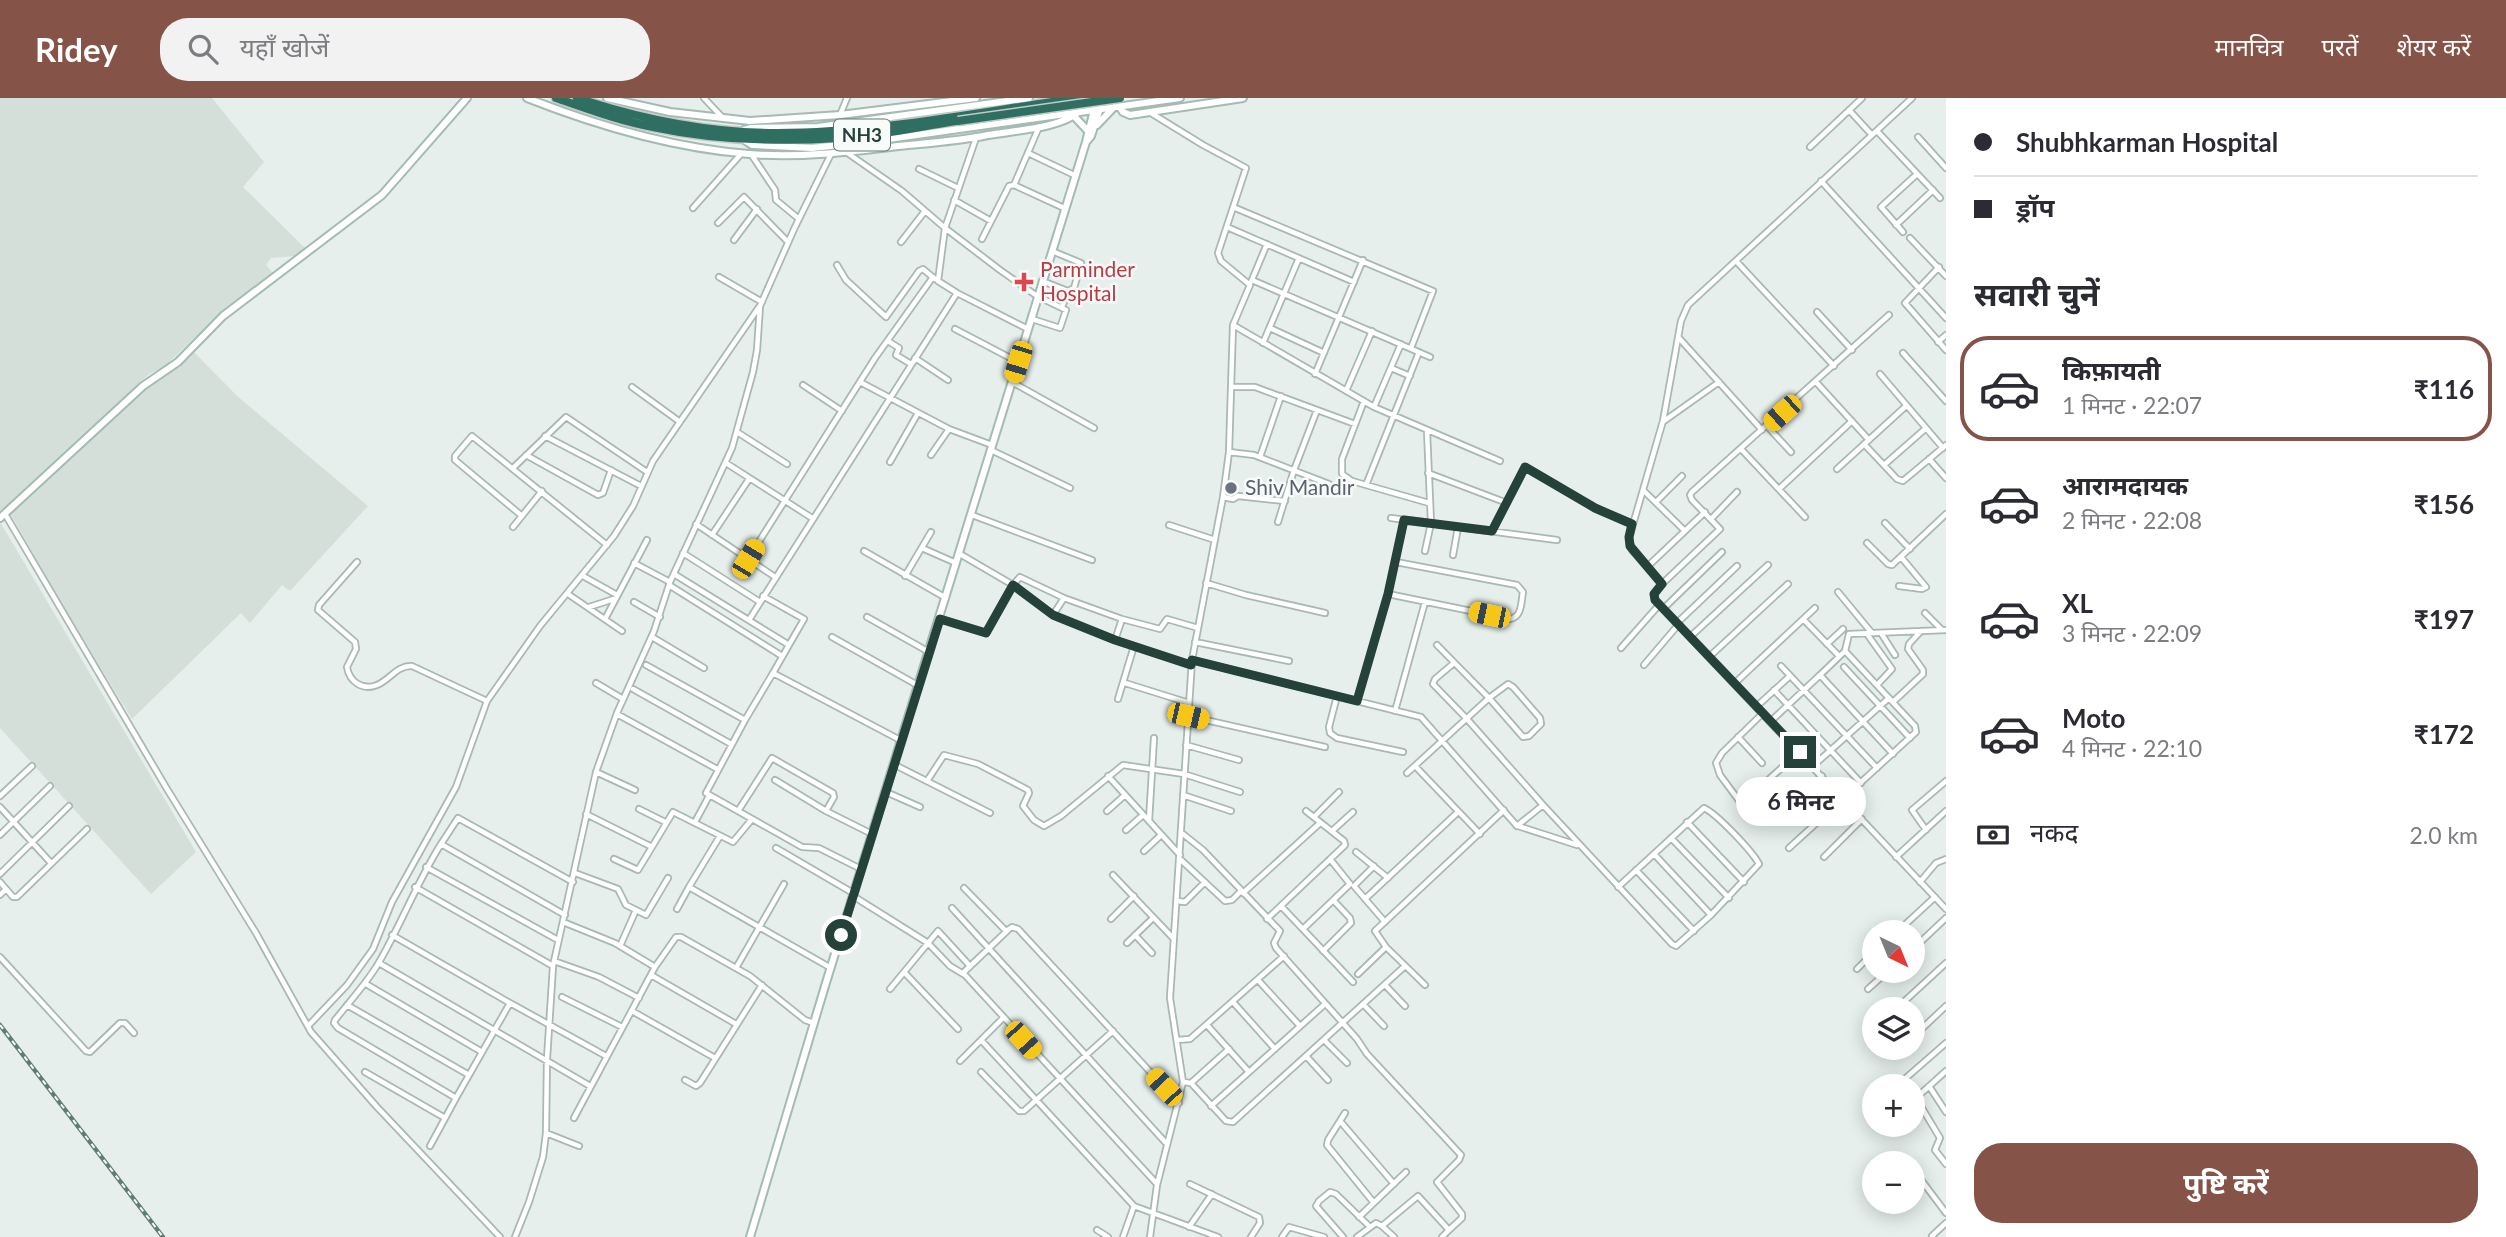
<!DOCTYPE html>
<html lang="hi">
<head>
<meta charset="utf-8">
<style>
  :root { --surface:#fff; --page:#f2f2f3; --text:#2b2b33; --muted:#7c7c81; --line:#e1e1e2; --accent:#855347 }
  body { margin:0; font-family:Lato,"Noto Sans Devanagari",sans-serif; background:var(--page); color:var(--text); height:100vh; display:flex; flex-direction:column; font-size:26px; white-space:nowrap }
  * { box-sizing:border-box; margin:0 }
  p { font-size:23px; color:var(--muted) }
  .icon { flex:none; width:38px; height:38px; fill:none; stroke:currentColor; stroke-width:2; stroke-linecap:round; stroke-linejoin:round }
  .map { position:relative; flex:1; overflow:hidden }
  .details { display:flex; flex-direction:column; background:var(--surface); width:560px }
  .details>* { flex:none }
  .guide { display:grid; align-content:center; height:154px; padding:0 28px; background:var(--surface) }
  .needle { width:46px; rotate:137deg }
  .tools { position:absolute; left:1862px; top:822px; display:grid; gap:14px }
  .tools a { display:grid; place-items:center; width:63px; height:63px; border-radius:50%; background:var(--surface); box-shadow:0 4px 18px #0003; font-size:35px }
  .end { position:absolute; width:32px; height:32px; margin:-16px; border:9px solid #24423a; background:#fff; box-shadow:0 0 0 4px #fff }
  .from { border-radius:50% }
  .bubble { position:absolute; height:49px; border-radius:24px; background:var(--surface); box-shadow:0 4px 18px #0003; font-size:23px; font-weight:700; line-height:49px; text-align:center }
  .car { position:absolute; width:21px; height:42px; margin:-21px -10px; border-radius:9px; box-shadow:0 0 5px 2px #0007; background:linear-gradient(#f5c518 24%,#345 0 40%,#f5c518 0 76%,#345 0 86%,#f5c518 0) }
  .guide b { display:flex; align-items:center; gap:24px; height:66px; font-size:26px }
  .guide b+b { border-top:2px solid var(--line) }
  .guide i { width:18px; height:18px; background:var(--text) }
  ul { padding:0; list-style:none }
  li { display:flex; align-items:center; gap:21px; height:105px; margin:0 14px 10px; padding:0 14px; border:4px solid transparent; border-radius:28px }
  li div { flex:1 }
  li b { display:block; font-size:26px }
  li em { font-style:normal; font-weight:700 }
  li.active { border-color:var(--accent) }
  li>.icon { width:63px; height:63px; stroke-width:1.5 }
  h2 { padding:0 28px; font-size:32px; line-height:84px }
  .pay { display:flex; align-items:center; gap:18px; height:77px; padding:0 28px; font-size:26px }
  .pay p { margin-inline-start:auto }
  .primary-button { display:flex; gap:14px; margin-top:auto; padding:14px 28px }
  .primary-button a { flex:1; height:80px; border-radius:28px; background:var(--accent); color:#fff; font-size:28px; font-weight:700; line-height:80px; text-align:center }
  header { display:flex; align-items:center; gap:42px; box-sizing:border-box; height:98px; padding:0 35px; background:var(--accent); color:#fff }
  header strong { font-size:33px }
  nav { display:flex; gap:38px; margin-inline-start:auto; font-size:24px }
  .search { width:490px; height:63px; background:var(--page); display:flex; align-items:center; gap:18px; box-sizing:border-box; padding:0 24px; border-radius:28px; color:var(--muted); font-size:26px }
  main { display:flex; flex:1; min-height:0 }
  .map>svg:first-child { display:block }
  .built { fill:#d4dfda }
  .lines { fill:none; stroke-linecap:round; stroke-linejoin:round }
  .street-casing { stroke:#a8b8b2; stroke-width:8 }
  .secondary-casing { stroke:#a4bbb3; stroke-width:10 }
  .highway-casing { stroke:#c2cac8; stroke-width:11 }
  .street { stroke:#fff; stroke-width:4.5 }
  .secondary { stroke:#fff; stroke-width:6 }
  .highway { stroke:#2f6f62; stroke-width:8 }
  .rail-casing { stroke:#5f7d75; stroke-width:4.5 }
  .rail { stroke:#f7fbf9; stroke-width:2; stroke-dasharray:5; stroke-linecap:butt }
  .highway-bridge-casing { stroke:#c2cac8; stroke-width:11; stroke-linecap:butt }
  .highway-bridge { stroke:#2f6f62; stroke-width:8 }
  .route { stroke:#24423a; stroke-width:9 }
  .health-dot { fill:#e0444e; stroke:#f7fbf9; stroke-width:2.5 }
  .worship-dot { fill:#6b7280; stroke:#f7fbf9; stroke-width:2.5 }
  .labels { text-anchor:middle; stroke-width:5; stroke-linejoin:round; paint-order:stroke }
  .shield { fill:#f7fbf9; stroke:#637a73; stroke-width:2 }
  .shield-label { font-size:19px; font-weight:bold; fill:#24423a }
  .health-label { font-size:21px; fill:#be3a42; stroke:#f7fbf9; text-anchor:start }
  .worship-label { font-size:21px; fill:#5b616d; stroke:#f7fbf9; text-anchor:start }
</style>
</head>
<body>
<header>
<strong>Ridey</strong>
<div class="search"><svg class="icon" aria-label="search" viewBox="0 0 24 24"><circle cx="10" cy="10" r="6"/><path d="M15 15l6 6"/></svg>यहाँ खोजें</div>
<nav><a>मानचित्र</a><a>परतें</a><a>शेयर करें</a></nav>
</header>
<main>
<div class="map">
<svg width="1946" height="1139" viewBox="0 0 1946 1139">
  <rect width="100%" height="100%" fill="#e6efeb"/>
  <path class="built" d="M0,0H212L264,64L243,89L305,150L295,158L271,160L266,167L273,175L222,213L164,269L149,276L9,407L0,413Z
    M192,252L237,298L368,408L290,493L282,487L250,525L241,515L132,621L62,507L10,415L150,283Z
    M0,424L196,754L151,796L0,630Z"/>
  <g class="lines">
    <defs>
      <path id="street" d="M704,0L722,19
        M1912,0L1688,207L1681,223L1663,323L1629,440L1632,452L1662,486L1654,496L1655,502L1946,811
        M1849,12L1872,37
        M840,17L847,0
        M1877,33L1940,100
        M1918,39L1946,70
        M976,40L945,130L938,183L957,195L1028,231
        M1810,49L1862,0
        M846,54L902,93L945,130L1000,172L1037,198L1066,212L1060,230L1032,221
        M1028,55L1074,77
        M751,56L775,92L776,102L799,121
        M919,71L958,90
        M1821,83L1946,220
        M1014,87L1064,110
        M954,102L991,123
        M1233,109L1433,193L1411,250
        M693,110L741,56
        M718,125L744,99L788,144
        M1896,127L1933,92
        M1227,129L1354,184
        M1903,134L1881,109L1917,76
        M1910,140L1946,178
        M982,141L1009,88L1014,87L1039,29
        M734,142L757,111
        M901,144L925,113
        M1736,163L1834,268
        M837,167L846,182L886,219L919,173L923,171L935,181
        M1939,169L1905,205L1946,252
        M719,179L762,204
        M1252,182L1430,259
        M1042,183L1068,193L1074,190L1081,165L1052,153
        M1251,184L1267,146
        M1062,209L1068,193
        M1817,214L1852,252
        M1233,227L1374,309L1500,363
        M1270,230L1324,255
        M955,231L1018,264
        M1679,240L1762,332
        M888,243L899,250L896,257L911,266
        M1938,244L1946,237
        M1263,245L1299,160
        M1903,255L1946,303
        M915,260L948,282
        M1391,270L1410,278
        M1315,276L1363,162
        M1880,276L1943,350
        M860,284L949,331L992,347
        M1012,284L1094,330
        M1816,284L1869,342
        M803,287L842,313
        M632,289L680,324
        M1232,289H1255L1355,326
        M1346,293L1372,233
        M1364,303L1342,361V376L1352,383L1429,405
        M1374,309L1401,246
        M1664,323L1719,284
        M1767,328L1791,354
        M737,334L787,366
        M545,338L641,388
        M1864,346L1897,381L1903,383L1946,347
        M1741,351L1805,419
        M991,352L1070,390
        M1229,354L1254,357L1329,386
        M526,357L598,397L603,395L611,372
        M931,357L949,331
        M1260,359L1281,298
        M1929,361L1946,380
        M890,364L918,315
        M726,365L812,420
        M1884,367L1925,331
        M513,370L566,319L647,374
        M1837,371L1906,308
        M1428,375L1507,405
        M1366,387L1419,254
        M1779,391L1852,323
        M1644,393L1685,433
        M1223,399L1233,401L1238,398L1285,403
        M1656,404L1682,378
        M5,416L167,691L256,835L311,934L377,1009L500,1139
        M972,417L1092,462
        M522,418L455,362V358L472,338L607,447
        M1391,420L1557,442
        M1712,420L1737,394
        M1278,424L1294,372L1317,312
        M1885,425L1910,451
        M696,426L775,479
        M1169,427L1215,442
        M513,429L542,393
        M1492,433L1525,369L1595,410L1632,426
        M712,437L749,381
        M1867,445L1888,466L1892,467L1946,416
        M922,450L956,465
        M864,453L946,500
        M1425,453L1431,425L1427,333
        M683,455L760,504
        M960,456L1013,487L1053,517L1115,542L1191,567
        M1453,457L1458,429
        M748,461L875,260L933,179
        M357,464L319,507L318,512L355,544L356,551L347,569C349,583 362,593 377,587C390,582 397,567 412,568L487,603
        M634,465L670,484
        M1647,469L1705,414
        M674,476L789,547L804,521L763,498
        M583,478L617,497
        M905,478L931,434
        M1206,485L1246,497L1325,515
        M1662,486L1720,431L1692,402L1690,397L1692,394L1889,217
        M669,487L782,558
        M1899,488L1922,491L1926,489L1901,459
        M1838,494L1871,534
        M568,496L622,533
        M1388,496L1510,521C1522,519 1521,505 1523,494L1517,487L1396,464
        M634,504L660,519
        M589,509L614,501
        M1663,511L1722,454
        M1925,515L1941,531
        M1053,517L1064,500
        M867,519L929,554
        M605,521L647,442
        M940,521L986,535L1013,487L1020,479L1064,500L1122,521L1115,542
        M1122,521L1160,531L1167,521L1198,530
        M1803,521L1839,558
        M749,522L957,195
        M1677,525L1737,468
        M1881,535L1895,557
        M1867,536L1892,571L1877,587
        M652,539L704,570
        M832,539L919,588
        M1690,539L1768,467
        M1195,544L1289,563
        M1827,546L1843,531
        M789,547L773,575L902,643
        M1621,550L1659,507
        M1709,559L1788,486
        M1192,562L1421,619L1517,728L1543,707L1467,621L1433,586L1435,581L1454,565
        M646,567L745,622
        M1644,567L1678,527
        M1781,568L1877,670
        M1844,569L1910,640
        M773,575L745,622L706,695L802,749L819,750L861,771
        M1820,577L1845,553
        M596,585L623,601
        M1125,585L1189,605
        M1735,585L1815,510
        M633,591L731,646
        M1774,592L1861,685
        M1337,598L1329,629L1330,635L1337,640L1403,654
        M1118,601L1134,548
        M1357,603L1388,496L1404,422
        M1893,604L1923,576V572L1908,551L1909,546L1921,533
        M1757,608L1790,578
        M1395,613L1425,504
        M1763,615L1722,655L1716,665L1720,677L1740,704H1744L1799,654
        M617,616L717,671
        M1188,618L1325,649
        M1771,623L1820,577L1893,656
        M1738,639L1762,665
        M1186,647L1239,662
        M895,667L990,715
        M1415,668L1480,736
        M1813,668L1889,600
        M596,674L635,692
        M1407,675L1489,600L1508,586L1513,589L1540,620L1541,626L1529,638L1523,639L1489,600L1437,547
        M1108,678L1180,757
        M775,682L826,713L872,736
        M927,683L944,657L978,666L1028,692L1029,695L1023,708L1034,722L1044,728L1061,718L1123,667L1184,676L1240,694
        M886,694L920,709
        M1183,697L1231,713
        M0,698L32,668
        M1543,707L1672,846L1676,848L1711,817L1759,766C1752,753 1717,716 1704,710L1618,789
        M0,709L51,765
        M639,711L665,724
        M738,713L772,660L833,695L834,699L826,713
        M1107,713L1125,697
        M586,716L652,749L673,714L733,744L752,721
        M1314,719L1339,694
        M1774,722L1822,678
        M1149,723L1154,640
        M695,724L709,698
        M1687,724L1744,784
        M1518,728L1577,747
        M1126,732L1143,717
        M1926,732L1912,712L1946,683
        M1332,733L1353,714
        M1183,736L1203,752L1280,833L1274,845L1276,850L1357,941L1367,956L1461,1057L1459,1062L1437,1084L1462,1116V1120L1449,1132
        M0,737L50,688
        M720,738L689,789L831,870
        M1671,740L1729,800
        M441,746L458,720L573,784
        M776,750L853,795
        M1789,750L1916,634L1915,628L1845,553L1849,536L1946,532
        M1144,753L1161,737
        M1356,754L1388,780
        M1654,756L1711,817
        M1824,759L1862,721
        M1896,759L1946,713
        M614,761L638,772L652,749
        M1181,762L1225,803L1232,802L1241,793
        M1374,768L1354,788L1385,824
        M426,769L558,842
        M1636,772L1694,833
        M575,775L618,791L626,807L646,817L668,780
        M0,776L69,708
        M1113,777L1173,840
        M0,784L13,799H17L87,731
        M1920,784L1936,765L1946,761
        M415,789L553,868
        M964,790L1006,833
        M1243,795L1320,725
        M0,797L6,791
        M853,798L928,845L950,868L965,877L1157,1086
        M1365,801L1458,714
        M1177,803L1185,804L1205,784
        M1281,808L1353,884
        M952,810L1166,1045
        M677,811L689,789
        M1111,821L1134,798
        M1267,821L1345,747L1344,743L1306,713
        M563,824L615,845L655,869
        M1303,831L1350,786L1330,761
        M1896,835L1935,799
        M392,837L510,905
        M1135,837L1152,855
        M1127,845L1153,820
        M620,848L636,812
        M1913,851L1946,820
        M1323,853L1351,825L1350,820L1334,803
        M0,859L86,953L90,954L120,925H125L134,935
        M554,863L599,879L639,900
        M379,865L590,988
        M736,870L784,786
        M1857,871L1874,854
        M904,874L958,931
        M963,875L1009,831L1012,829L1018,831L1179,1005
        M1358,876L1386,849
        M651,877L736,926
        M1258,882L1300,928
        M366,886L482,954
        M1385,887L1405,908
        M1425,887L1386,849L1375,833L1504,712
        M890,891L938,833L970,868
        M1868,891L1888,873
        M562,899L622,929
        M1233,904L1275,951
        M1363,906L1384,928
        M347,907L469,977
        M1895,912L1946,865
        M632,913L715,960
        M309,927L347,887L373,851L392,804L456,689L487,603L540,528L614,438L633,408L653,363L759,209
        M1207,927L1249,974
        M1913,939L1946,908
        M981,942L1134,1108L1218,1139
        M1177,942L1190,941L1284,858
        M1324,942L1347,965
        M1306,958L1328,982
        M960,963L1003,920
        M1946,973L1916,1000L1940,1040L1935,1052L1946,1066
        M365,974L445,1020
        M981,974L1019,1013H1024L1113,933
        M685,982L696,988L700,985L762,887
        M1183,984L1191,985L1226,1023L1233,1024L1405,868
        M1191,985L1229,951
        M1899,986L1946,945
        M1929,988L1946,1014
        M456,1000L510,905L606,958
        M1211,1008L1325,906
        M1345,1015L1328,1042L1327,1047L1374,1105
        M574,1020L655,869L676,839H681L750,878L805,922L814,925
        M1340,1023L1394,1086
        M546,1035L579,1048
        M430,1048L456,1000L338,930L334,925L335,922C350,903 366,886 378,866C401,827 417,784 441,746L565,817
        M1922,1083L1946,1115
        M1190,1086L1259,1119L1260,1125L1251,1139
        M1359,1119L1406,1074
        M1382,1128L1418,1098L1449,1132L1442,1139
        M1189,1129L1212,1096
        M1097,1132L1108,1139
        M1932,1138L1946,1125
        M515,1139L529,1104L543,1059L546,1035L547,961L553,868L596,674L617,615L654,533L670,484L732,350L753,274L757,252L760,208L795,129L831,56
        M1123,1139L1134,1108
        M1150,1139L1157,1087L1183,984L1170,900L1192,562L1223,399L1229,354L1233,227L1250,187L1221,163L1218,155L1246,70L1203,47L1151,15
        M1282,1139L1289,1129L1324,1139
        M1343,1139L1316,1108L1319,1103L1330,1094L1336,1096L1369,1128
        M1357,1139L1376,1125L1382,1128L1394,1139"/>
      <path id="secondary" d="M527,0C598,28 673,50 749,56C799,60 849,54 898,48C928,45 959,43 988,37C1016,32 1059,31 1080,13
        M607,0L670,14L750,23L840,17L976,0
        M1119,8L1123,14L1130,17L1243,0
        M1074,18L1087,32
        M1097,27L1115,8
        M744,32L750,30L818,29L1029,0
        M743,41L752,47L812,50L867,44L1180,0
        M1086,44L1091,38L1101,7
        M0,420L143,288L178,264L223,218L382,97L467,0
        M750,1139L825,888L1086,44L1097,0"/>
      <path id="highway" d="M556,0C588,11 620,23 653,29C714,42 778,44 839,40C878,38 917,29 956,23
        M577,0C640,21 710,35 777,35C878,35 979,14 1079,0"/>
    </defs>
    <use href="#street" class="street-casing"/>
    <use href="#secondary" class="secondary-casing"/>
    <use href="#highway" class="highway-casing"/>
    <use href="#street" class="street"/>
    <use href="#secondary" class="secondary"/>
    <use href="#highway" class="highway"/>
    <defs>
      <path id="rail" d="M0,927L163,1139"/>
    </defs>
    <use href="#rail" class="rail-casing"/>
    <use href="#rail" class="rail"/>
    <defs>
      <path id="highway-bridge" d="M958,23L1120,0"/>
    </defs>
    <use href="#highway-bridge" class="highway-bridge-casing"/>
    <use href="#highway-bridge" class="highway-bridge"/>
  </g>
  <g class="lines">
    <path class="route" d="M841,837L940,521L986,535L1013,487L1053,517L1115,542L1191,567L1192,562L1357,603L1388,496L1404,422L1492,433L1525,369L1595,410L1632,426L1629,439L1630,448L1662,486L1654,496L1655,502L1800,654"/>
  </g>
  <path class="health-dot" d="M1020.5 173.5h7v7h7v7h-7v7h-7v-7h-7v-7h7z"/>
  <circle class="worship-dot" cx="1231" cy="390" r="7"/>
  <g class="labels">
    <rect class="shield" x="834" y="21.5" width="56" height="31" rx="5"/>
    <g class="shield-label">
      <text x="862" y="44">NH3</text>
    </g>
    <g class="health-label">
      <text x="1040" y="179">Parminder<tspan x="1040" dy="24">Hospital</tspan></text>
    </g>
    <g class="worship-label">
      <text x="1245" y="397">Shiv Mandir</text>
    </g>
  </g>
</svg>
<div class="tools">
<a><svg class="needle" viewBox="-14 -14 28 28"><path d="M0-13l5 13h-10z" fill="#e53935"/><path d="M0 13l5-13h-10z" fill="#7c7c81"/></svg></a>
<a><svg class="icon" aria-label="layers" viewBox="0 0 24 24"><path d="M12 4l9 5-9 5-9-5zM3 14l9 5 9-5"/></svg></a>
<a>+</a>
<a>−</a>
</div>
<i class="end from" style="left:841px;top:837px"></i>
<i class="end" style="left:1800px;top:654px"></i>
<div class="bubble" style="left:1736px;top:679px;width:130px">6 मिनट</div>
<i class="car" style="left:1018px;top:264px;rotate:197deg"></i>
<i class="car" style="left:1782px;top:315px;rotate:228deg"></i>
<i class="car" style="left:748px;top:461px;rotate:31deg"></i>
<i class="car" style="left:1489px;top:517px;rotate:282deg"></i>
<i class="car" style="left:1188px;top:618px;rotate:103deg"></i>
<i class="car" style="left:1023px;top:942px;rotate:138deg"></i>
<i class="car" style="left:1164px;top:989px;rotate:317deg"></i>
</div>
<section class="details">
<div class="guide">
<b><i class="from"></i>Shubhkarman Hospital</b>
<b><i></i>ड्रॉप</b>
</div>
<h2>सवारी चुनें</h2>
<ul>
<li class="active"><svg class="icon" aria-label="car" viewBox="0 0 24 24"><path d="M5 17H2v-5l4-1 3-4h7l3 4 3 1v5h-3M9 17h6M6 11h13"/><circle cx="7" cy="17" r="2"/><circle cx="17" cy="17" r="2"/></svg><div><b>किफ़ायती</b><p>1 मिनट · 22:07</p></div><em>₹116</em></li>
<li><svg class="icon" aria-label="car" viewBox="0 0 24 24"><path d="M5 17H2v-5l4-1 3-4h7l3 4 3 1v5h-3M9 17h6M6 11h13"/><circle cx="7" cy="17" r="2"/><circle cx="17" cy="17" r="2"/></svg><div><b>आरामदायक</b><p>2 मिनट · 22:08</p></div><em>₹156</em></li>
<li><svg class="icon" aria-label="car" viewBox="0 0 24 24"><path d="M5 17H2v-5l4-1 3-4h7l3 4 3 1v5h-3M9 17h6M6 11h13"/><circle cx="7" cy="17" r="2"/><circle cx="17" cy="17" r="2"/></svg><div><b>XL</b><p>3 मिनट · 22:09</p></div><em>₹197</em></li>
<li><svg class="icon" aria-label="car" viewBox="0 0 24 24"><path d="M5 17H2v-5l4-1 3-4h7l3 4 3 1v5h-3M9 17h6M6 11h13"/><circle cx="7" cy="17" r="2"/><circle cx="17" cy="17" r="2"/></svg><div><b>Moto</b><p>4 मिनट · 22:10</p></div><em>₹172</em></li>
</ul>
<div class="pay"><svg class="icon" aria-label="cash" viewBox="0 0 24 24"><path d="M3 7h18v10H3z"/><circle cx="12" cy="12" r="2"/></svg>नकद<p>2.0 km</p></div>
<div class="primary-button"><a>पुष्टि करें</a></div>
</section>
</main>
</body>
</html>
